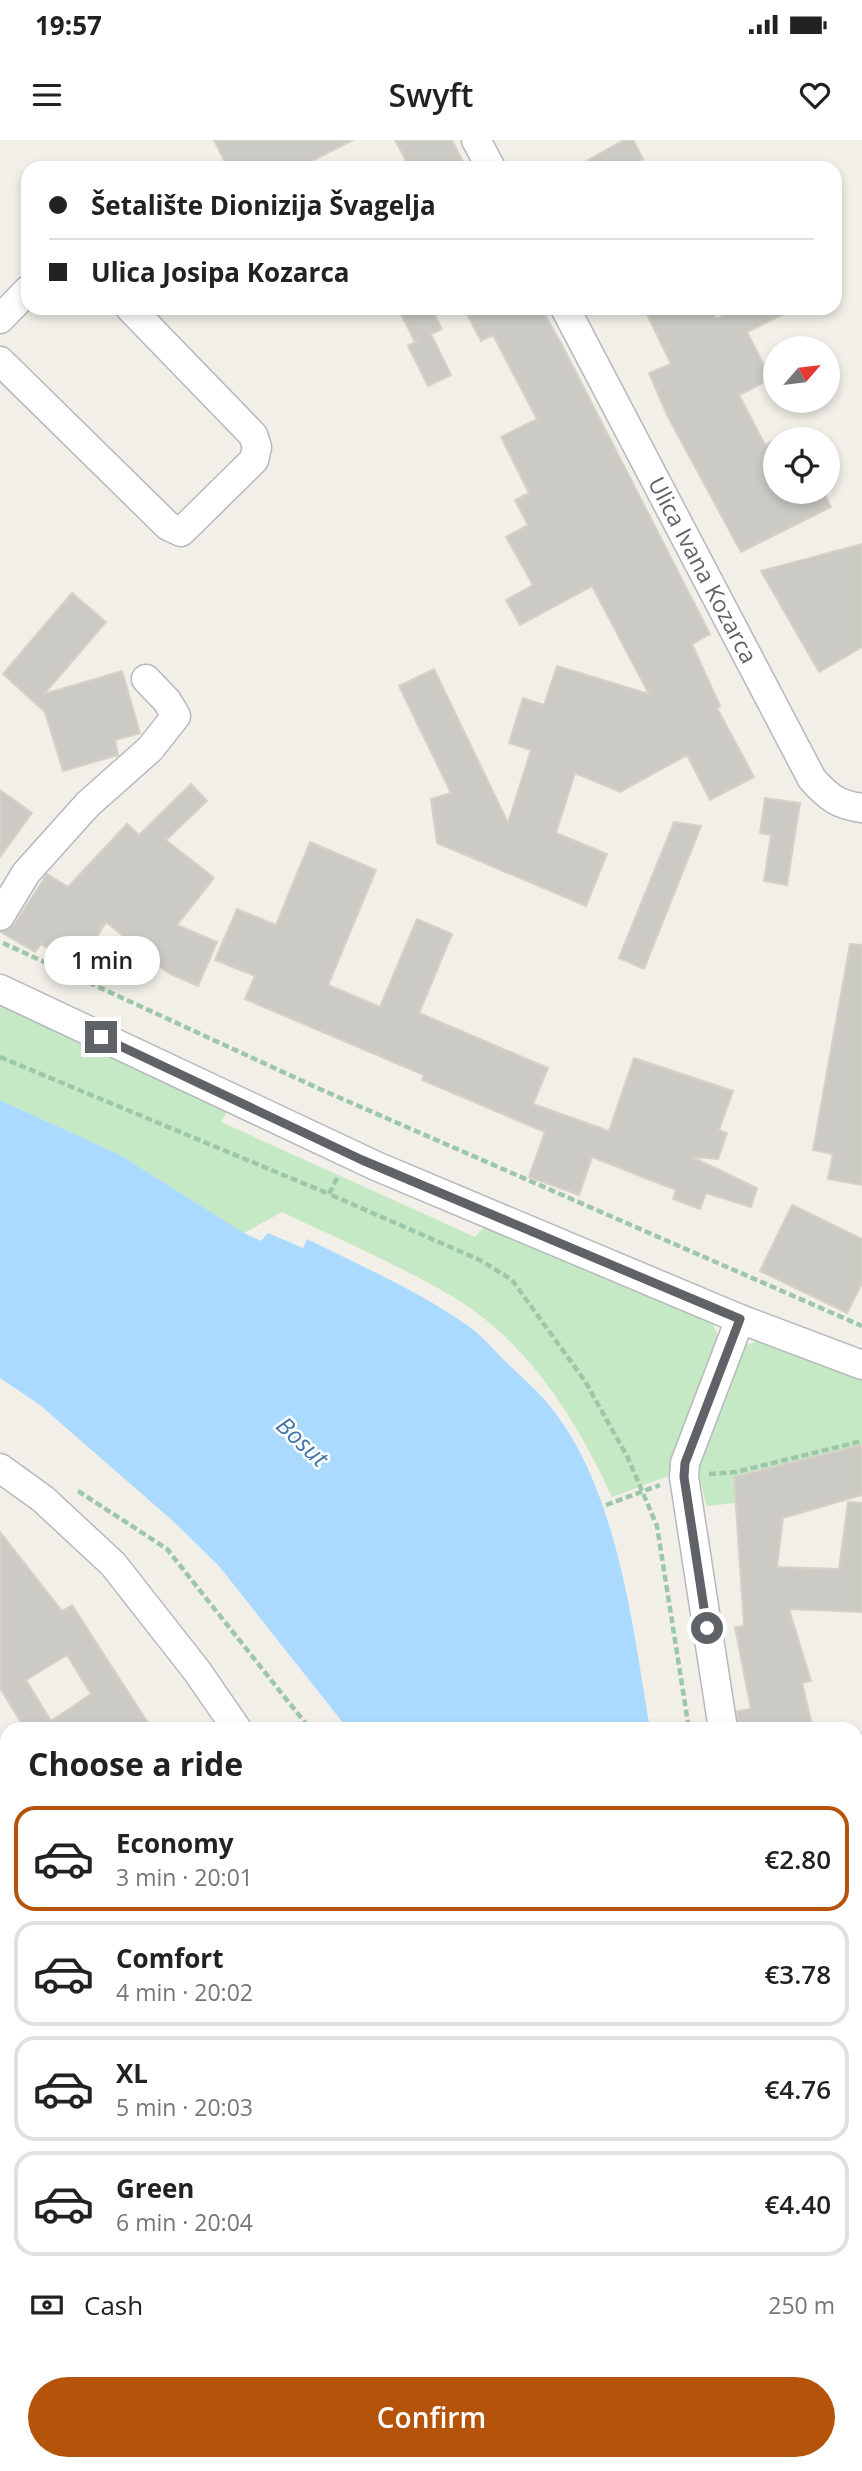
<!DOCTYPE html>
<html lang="en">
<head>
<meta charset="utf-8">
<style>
  :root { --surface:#fff; --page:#f2f2f2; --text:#222; --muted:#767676; --line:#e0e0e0; --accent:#b45309 }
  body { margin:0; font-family:"Open Sans",sans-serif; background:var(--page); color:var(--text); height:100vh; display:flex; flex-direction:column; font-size:26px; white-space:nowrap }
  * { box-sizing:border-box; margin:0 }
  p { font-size:23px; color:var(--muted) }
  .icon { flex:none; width:38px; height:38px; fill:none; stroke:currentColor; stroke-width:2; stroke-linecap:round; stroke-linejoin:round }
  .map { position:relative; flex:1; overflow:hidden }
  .details { position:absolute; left:0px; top:1582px; width:863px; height:749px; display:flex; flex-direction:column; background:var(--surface); border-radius:21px 21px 0 0; box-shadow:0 4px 10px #0003 }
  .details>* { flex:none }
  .top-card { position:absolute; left:21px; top:21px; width:821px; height:154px; border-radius:21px; box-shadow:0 4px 10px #0003; display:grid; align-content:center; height:154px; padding:0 28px; background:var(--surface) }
  .needle { width:46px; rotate:62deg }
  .controls { position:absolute; left:763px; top:196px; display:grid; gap:14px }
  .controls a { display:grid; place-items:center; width:77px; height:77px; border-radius:50%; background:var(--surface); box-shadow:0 4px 10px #0003; font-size:35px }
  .end { position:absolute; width:32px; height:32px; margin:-16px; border:9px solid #5f6368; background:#fff; box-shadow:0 0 0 4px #fff }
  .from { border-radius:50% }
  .bubble { position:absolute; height:49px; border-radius:24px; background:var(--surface); box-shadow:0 4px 10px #0003; font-size:23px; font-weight:600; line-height:49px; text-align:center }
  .top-card b { display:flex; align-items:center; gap:24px; height:66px; font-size:26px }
  .top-card b+b { border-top:2px solid var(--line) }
  .top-card i { width:18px; height:18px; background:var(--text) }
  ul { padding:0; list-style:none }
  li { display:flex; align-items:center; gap:21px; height:105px; margin:0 14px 10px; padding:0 14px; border:4px solid var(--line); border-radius:21px }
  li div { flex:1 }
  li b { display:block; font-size:26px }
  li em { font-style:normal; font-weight:600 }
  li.current { border-color:var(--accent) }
  li>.icon { width:63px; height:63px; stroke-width:1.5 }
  h2 { padding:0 28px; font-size:32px; line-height:84px }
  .pay { display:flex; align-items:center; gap:18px; height:77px; padding:0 28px; font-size:26px }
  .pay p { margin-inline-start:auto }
  .action { display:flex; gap:14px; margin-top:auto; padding:14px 28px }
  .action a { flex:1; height:80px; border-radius:42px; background:var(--accent); color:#fff; font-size:28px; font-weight:600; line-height:80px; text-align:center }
  .status { display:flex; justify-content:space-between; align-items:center; height:49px; padding:0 35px; background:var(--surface); direction:ltr }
  .status svg { height:19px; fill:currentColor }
  header { display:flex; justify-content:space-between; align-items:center; height:91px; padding:0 28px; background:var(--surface); font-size:32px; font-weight:600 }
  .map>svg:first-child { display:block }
  .green { fill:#c5e8c5 }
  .water { fill:#aadaff }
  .building { fill:#cccac5; stroke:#d6d1c6; stroke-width:2; fill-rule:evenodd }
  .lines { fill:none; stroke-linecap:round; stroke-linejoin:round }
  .minor-casing { stroke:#b5b8bc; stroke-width:31 }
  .path { stroke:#9cc7a9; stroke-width:4.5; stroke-dasharray:7 3.5; stroke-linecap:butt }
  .minor { stroke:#fff; stroke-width:28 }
  .route { stroke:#5f6368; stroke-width:9 }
  .labels { text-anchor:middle; stroke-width:5; stroke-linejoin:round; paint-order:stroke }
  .street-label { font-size:23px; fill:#5f6368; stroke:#fff }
  .water-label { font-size:24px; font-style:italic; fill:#4174aa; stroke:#fff }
</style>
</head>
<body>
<div class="status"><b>19:57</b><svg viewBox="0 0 49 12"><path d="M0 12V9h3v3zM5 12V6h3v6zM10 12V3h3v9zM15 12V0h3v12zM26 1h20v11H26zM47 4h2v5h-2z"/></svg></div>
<header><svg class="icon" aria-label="menu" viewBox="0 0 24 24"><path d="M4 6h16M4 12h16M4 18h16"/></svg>Swyft<svg class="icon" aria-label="heart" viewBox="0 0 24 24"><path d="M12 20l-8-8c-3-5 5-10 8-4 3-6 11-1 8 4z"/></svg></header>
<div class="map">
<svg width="862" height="2331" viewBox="0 0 862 2331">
  <rect width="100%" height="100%" fill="#f1efe8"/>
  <path class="green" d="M0,859L229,968L221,982L475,1097L487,1084L712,1182L720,1201L674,1334L612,1357C576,1279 527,1200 450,1155C397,1124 338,1099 282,1072L244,1093L120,1015L0,960Z
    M760,1200L862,1239V1305L734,1337L735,1363L707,1366L700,1342L699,1321L744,1206Z
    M0,2093L7,2116V2197L0,2199Z"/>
  <path class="water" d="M0,960L120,1015L244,1093L261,1101L268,1093L303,1108L307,1099C363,1127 421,1152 471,1188C485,1199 497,1213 509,1225C521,1236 533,1247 544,1259C617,1342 632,1483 650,1589H348L219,1426L173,1381L40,1265L0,1238Z
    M562,2324H755L756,2331H564Z"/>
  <path class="building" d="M214,0H353L298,28H228Z
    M395,0H452L466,28H410Z
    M624,0H633L643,19L627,28H574Z
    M398,168H431L442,189L431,194L451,235L428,246L408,206L419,200L415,202Z
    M482,168H541L561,203L710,494L692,504L720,566L717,568L754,637L710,660L687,615L620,652L575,633L556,693L607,714L586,766L437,703L431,659L451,653L399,546L434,529L508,683L531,610L509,603L523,558L544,565L557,526L649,554L592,446L520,485L506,460L533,445L506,397L528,385L515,360L529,353L501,297L537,279L493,195L481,201L468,176Z
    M644,168H711L716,179L739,168H796L747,192L771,239L739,255L765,305L775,300V352H823L831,367L741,412L667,275L649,233L671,224Z
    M862,404V507L819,532L761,431Z
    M72,453L106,482L44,554L122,531L140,593L115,600L118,615L63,631L45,572L3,534Z
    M191,644L207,661L166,700L214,738L177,785L217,802L198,846L168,833L106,782L79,827L41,804L35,812L1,792L14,785L47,734L68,747L127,684L139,695Z
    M0,650L32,673L0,717Z
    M765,658L800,663L787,745L764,741L771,695L760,693Z
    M674,682L701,686L644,829L619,818Z
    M310,702L376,730L328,845L380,867L417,779L452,794L419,873L548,928L533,964L609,991L634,918L733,951L719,990L727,993L718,1019L692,1017L757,1048L751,1067L706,1053L700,1069L673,1059L676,1050L592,1017L579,1055L529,1037L545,992L422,940L424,935L245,859L255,836L215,820L237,769L276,785Z
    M850,804L862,805V1045L828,1039L833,1014L813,1010Z
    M792,1065L862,1099V1143L847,1173L760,1131Z
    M862,1305V1355L783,1378L777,1427L839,1429L848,1362L862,1363V1472L789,1469L811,1541L802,1543L813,1589H739L737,1571L751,1569L735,1487L744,1486L734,1337Z
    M0,1392L62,1471L72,1465L152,1589H25L0,1548ZM67,1515L91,1554L51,1581L26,1540Z"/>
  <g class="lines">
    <defs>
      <g id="minor">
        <path d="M476,0L491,28"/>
        <path id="s1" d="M565,168L812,639C828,657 838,665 862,668"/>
        <path d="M0,179L28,150"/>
        <path d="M0,221L168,386L181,392L254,320L257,307L253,295L130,168"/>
        <path d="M0,776L26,733L88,664L150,609L176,576L167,561L146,539"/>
        <path d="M0,849L376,1026L740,1179L862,1225"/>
        <path d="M0,1328L43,1359L113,1424L197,1531L237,1589"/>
        <path d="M723,1589L684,1337L685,1323L740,1179"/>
        <path d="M0,1773L7,1770"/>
        <path d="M0,2252L7,2250"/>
        <path d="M510,2324L511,2331"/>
        <path d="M837,2324L838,2331"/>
      </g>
    </defs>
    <use href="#minor" class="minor-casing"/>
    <path class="path" d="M3,803L322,950L862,1186
      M0,917L329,1054
      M337,1038L329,1054L480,1120L512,1140L585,1241L628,1318L657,1386L689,1589
      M709,1334L736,1332L862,1301
      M78,1351L167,1409L310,1589
      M606,1365L660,1345
      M798,2324L799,2331"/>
    <use href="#minor" class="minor"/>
  </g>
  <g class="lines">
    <path class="route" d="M101,897L362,1020L740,1179L685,1323L684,1337L707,1488"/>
  </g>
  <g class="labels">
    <g class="street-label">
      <text dy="8" stroke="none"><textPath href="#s1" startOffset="296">Ulica Ivana Kozarca</textPath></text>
    </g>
    <g class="water-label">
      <text transform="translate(302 1302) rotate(43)" y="8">Bosut</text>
    </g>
  </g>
</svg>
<div class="controls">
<a><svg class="needle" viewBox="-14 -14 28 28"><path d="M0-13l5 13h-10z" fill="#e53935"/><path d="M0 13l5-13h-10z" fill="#767676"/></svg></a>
<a><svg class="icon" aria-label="locate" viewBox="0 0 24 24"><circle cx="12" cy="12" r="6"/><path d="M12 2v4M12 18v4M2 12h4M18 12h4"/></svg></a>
</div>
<i class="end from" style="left:707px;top:1488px"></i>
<i class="end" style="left:101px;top:897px"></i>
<div class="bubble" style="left:44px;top:796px;width:116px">1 min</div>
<div class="top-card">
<b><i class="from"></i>Šetalište Dionizija Švagelja</b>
<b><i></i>Ulica Josipa Kozarca</b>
</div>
<section class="details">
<h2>Choose a ride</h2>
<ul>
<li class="current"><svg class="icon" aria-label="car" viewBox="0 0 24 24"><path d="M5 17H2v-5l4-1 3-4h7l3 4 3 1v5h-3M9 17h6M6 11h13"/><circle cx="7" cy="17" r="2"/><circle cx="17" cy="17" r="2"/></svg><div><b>Economy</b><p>3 min · 20:01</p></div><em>€2.80</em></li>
<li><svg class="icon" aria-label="car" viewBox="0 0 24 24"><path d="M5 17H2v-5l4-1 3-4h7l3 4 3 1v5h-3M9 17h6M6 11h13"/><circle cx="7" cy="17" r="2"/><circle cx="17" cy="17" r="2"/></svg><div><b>Comfort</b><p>4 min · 20:02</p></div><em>€3.78</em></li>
<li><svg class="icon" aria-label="car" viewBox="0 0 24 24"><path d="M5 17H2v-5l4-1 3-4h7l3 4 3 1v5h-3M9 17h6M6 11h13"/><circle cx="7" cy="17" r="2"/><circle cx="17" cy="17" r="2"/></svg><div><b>XL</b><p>5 min · 20:03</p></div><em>€4.76</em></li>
<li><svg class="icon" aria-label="car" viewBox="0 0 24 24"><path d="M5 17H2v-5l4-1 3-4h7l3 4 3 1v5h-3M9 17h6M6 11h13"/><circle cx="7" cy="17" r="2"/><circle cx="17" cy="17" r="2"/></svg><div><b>Green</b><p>6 min · 20:04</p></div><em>€4.40</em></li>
</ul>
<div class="pay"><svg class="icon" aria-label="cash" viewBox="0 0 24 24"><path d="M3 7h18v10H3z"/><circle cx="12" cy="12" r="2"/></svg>Cash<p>250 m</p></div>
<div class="action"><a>Confirm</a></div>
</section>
</div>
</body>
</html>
